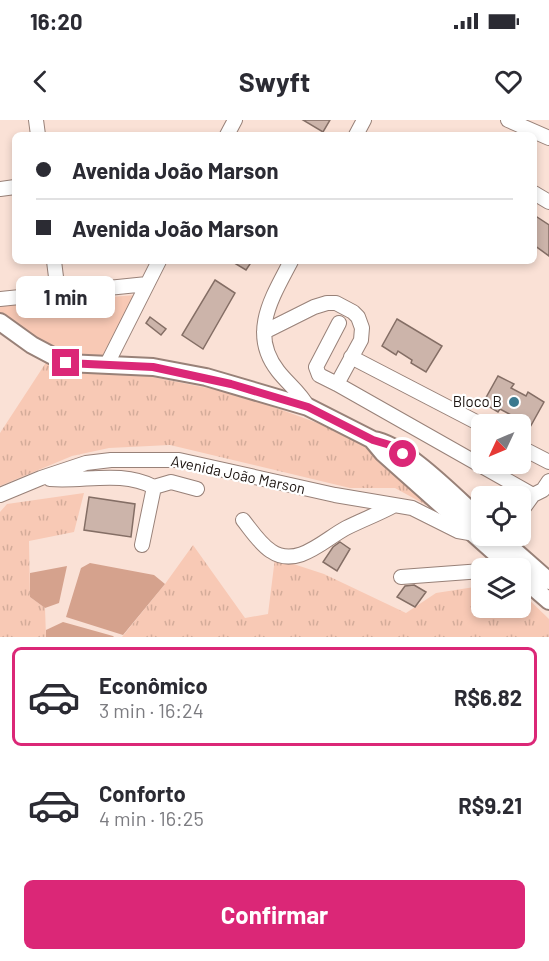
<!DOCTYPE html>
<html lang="pt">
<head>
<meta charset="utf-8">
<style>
  :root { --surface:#fff; --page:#f2f2f3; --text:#2b2b33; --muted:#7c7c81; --line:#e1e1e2; --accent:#db2777 }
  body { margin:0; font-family:Barlow,sans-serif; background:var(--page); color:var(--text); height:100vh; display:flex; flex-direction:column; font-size:22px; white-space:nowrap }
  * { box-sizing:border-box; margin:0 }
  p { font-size:20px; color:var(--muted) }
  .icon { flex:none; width:33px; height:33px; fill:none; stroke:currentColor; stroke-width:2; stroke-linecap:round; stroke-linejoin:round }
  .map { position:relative; height:517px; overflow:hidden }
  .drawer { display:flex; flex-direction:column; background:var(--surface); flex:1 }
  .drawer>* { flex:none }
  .guide { position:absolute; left:12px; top:12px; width:525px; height:132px; border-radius:9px; box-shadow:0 3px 9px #0003; display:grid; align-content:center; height:132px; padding:0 24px; background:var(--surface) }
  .needle { width:39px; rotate:226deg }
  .buttons { position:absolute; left:471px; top:294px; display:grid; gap:12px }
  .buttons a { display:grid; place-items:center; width:60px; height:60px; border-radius:9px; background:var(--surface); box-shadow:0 3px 9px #0003; font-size:30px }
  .end { position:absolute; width:27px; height:27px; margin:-14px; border:8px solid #db2777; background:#fff; box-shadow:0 0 0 3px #fff }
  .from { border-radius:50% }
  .bubble { position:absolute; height:42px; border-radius:9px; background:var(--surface); box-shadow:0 3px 9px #0003; font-size:20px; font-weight:700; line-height:42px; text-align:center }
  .guide b { display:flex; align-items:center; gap:21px; height:57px; font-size:22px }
  .guide b+b { border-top:2px solid var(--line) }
  .guide i { width:15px; height:15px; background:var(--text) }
  ul { padding:10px 0 0; list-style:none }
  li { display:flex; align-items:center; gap:18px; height:99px; margin:0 12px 9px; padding:0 12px; border:3px solid transparent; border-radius:9px }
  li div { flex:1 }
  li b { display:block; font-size:22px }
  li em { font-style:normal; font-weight:700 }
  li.selected { border-color:var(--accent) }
  li>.icon { width:54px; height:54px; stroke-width:1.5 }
  .button { display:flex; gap:12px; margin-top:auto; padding:12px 24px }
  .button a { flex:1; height:69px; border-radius:9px; background:var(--accent); color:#fff; font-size:24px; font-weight:700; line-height:69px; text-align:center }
  .status { display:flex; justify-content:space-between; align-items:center; height:42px; padding:0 30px; background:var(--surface); direction:ltr }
  .status svg { height:16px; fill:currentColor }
  header { display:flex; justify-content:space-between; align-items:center; height:78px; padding:0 24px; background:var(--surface); font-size:27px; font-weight:700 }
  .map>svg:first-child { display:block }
  .grass { fill:url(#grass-tufts) }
  .park { fill:#f8c9b5 }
  .water { fill:#d5a28d }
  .building { fill:#ccb4aa; stroke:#846e65; stroke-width:1.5 }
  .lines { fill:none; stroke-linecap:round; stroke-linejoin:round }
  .minor-casing { stroke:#988178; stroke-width:16 }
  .major-casing { stroke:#988178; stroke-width:20 }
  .minor { stroke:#fff; stroke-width:14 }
  .major { stroke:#fff; stroke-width:16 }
  .route { stroke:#db2777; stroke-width:8 }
  .poi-dot { fill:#3b798f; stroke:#fff; stroke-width:2 }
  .labels { text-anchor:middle; stroke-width:4.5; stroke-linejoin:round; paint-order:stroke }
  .poi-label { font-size:15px; fill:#1b130f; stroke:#fff; text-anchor:end }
  .street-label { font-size:15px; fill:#1b130f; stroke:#fff }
</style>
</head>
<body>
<div class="status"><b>16:20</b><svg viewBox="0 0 49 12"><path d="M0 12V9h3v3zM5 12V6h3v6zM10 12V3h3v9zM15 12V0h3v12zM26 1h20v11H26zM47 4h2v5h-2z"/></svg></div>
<header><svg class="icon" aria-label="back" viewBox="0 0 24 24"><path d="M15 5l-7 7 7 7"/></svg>Swyft<svg class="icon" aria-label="heart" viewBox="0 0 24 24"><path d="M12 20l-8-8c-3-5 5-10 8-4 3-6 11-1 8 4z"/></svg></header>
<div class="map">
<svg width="549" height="517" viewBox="0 0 549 517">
  <defs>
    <pattern id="grass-tufts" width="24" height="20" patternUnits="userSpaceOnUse" patternTransform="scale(1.5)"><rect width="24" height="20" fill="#f8c9b5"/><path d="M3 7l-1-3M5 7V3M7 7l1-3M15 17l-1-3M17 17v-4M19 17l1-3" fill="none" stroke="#d4ac9a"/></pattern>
  </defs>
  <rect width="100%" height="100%" fill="#fae1d6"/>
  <path class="grass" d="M47,241L70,253L142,255L238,274L342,312L386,338L448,397L395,368H350L170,325L109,328L72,336L0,366V313Z
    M84,373L74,412L29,421L30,477L45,488L46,517H0V392L7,384Z
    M193,425L245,498L268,494L275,438L324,454L406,493L436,473L481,466L482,488H520L521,472L549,499V517H122L165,464Z"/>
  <path class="park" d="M136,175L104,239L70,237L45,226L0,195V186Z"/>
  <path class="water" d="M90,443L154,455L165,464L123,515L66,497L81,448Z
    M67,446L59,483L45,488L30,477V453Z
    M63,502L113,516L114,517H46V510Z"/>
  <path class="building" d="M303,0H330L323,12Z
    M534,95L549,105V136L534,125Z
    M231,141H252L246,150Z
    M215,160L235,173L203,229L182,215Z
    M150,197L166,209L161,215L146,203Z
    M397,199L442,226L426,252L411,243L412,240L398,231L396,235L382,226Z
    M498,256L514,264L511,268L526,276L528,272L544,282L529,309L514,300L515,297L500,289L498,292L483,283Z
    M89,377L135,384L131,417L84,410Z
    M340,422L350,429L337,451L323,442L333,427Z
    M414,465L426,472L415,487L397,477L405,466Z"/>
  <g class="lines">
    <defs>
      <path id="minor" d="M36,0L38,15
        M508,0L549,18
        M227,15L235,0
        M356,15L364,0
        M0,69L15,67
        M534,73L549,82
        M54,141L58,173
        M291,141C273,176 248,213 278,251C288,264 300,272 308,287
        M0,179L147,164
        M264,212L314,187L327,183H336L353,192L358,197L362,208L361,220L337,264L533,375
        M351,237L482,305
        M107,244L159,141
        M337,264L319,255L316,247L339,203
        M520,327L549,342
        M50,359C85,362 121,350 154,367L171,362L197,369
        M0,375L41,358L86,343L111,340H179L335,375L412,388L458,411L475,414
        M520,393L533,375L543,370L549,361
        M243,400C251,410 260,424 271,431C297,449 325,419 346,408C362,400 378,394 393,386
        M142,425L154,367
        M401,457L482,451"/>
      <path id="major" d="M0,202L32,225L66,243L153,247L206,257L308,287L373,320C406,325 456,378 482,401
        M373,321L383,333L512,448
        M498,416L549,461
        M520,456L549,481"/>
    </defs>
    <use href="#minor" class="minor-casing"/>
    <use href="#major" class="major-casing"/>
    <use href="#minor" class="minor"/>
    <use href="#major" class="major"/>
  </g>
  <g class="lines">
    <path class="route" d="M66,243L153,247L231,264L308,287L373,320L390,325L403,334"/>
  </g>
  <circle class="poi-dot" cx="514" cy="282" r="6"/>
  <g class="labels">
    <g class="poi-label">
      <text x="502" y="287">Bloco B</text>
    </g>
    <g class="street-label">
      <text transform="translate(238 355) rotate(12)" y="5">Avenida João Marson</text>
    </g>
  </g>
</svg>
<div class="buttons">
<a><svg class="needle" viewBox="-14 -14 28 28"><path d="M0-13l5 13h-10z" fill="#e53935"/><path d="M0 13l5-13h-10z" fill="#7c7c81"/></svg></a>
<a><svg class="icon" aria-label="locate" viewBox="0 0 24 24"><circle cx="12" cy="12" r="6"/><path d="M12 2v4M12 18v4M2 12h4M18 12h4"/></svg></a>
<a><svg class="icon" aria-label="layers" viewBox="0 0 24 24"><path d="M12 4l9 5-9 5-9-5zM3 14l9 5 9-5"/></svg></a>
</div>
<i class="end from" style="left:403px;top:334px"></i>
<i class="end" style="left:66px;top:243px"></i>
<div class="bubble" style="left:16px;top:156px;width:99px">1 min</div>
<div class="guide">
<b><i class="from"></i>Avenida João Marson</b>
<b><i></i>Avenida João Marson</b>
</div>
</div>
<section class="drawer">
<ul>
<li class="selected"><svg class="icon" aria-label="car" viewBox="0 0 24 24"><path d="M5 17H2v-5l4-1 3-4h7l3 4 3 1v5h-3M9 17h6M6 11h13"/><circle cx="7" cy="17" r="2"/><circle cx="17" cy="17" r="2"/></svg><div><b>Econômico</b><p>3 min · 16:24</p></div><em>R$6.82</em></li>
<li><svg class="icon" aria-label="car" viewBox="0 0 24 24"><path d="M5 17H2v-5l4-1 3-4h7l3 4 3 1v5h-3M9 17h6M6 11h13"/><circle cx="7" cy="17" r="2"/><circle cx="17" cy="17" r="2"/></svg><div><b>Conforto</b><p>4 min · 16:25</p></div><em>R$9.21</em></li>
</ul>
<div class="button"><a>Confirmar</a></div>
</section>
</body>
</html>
